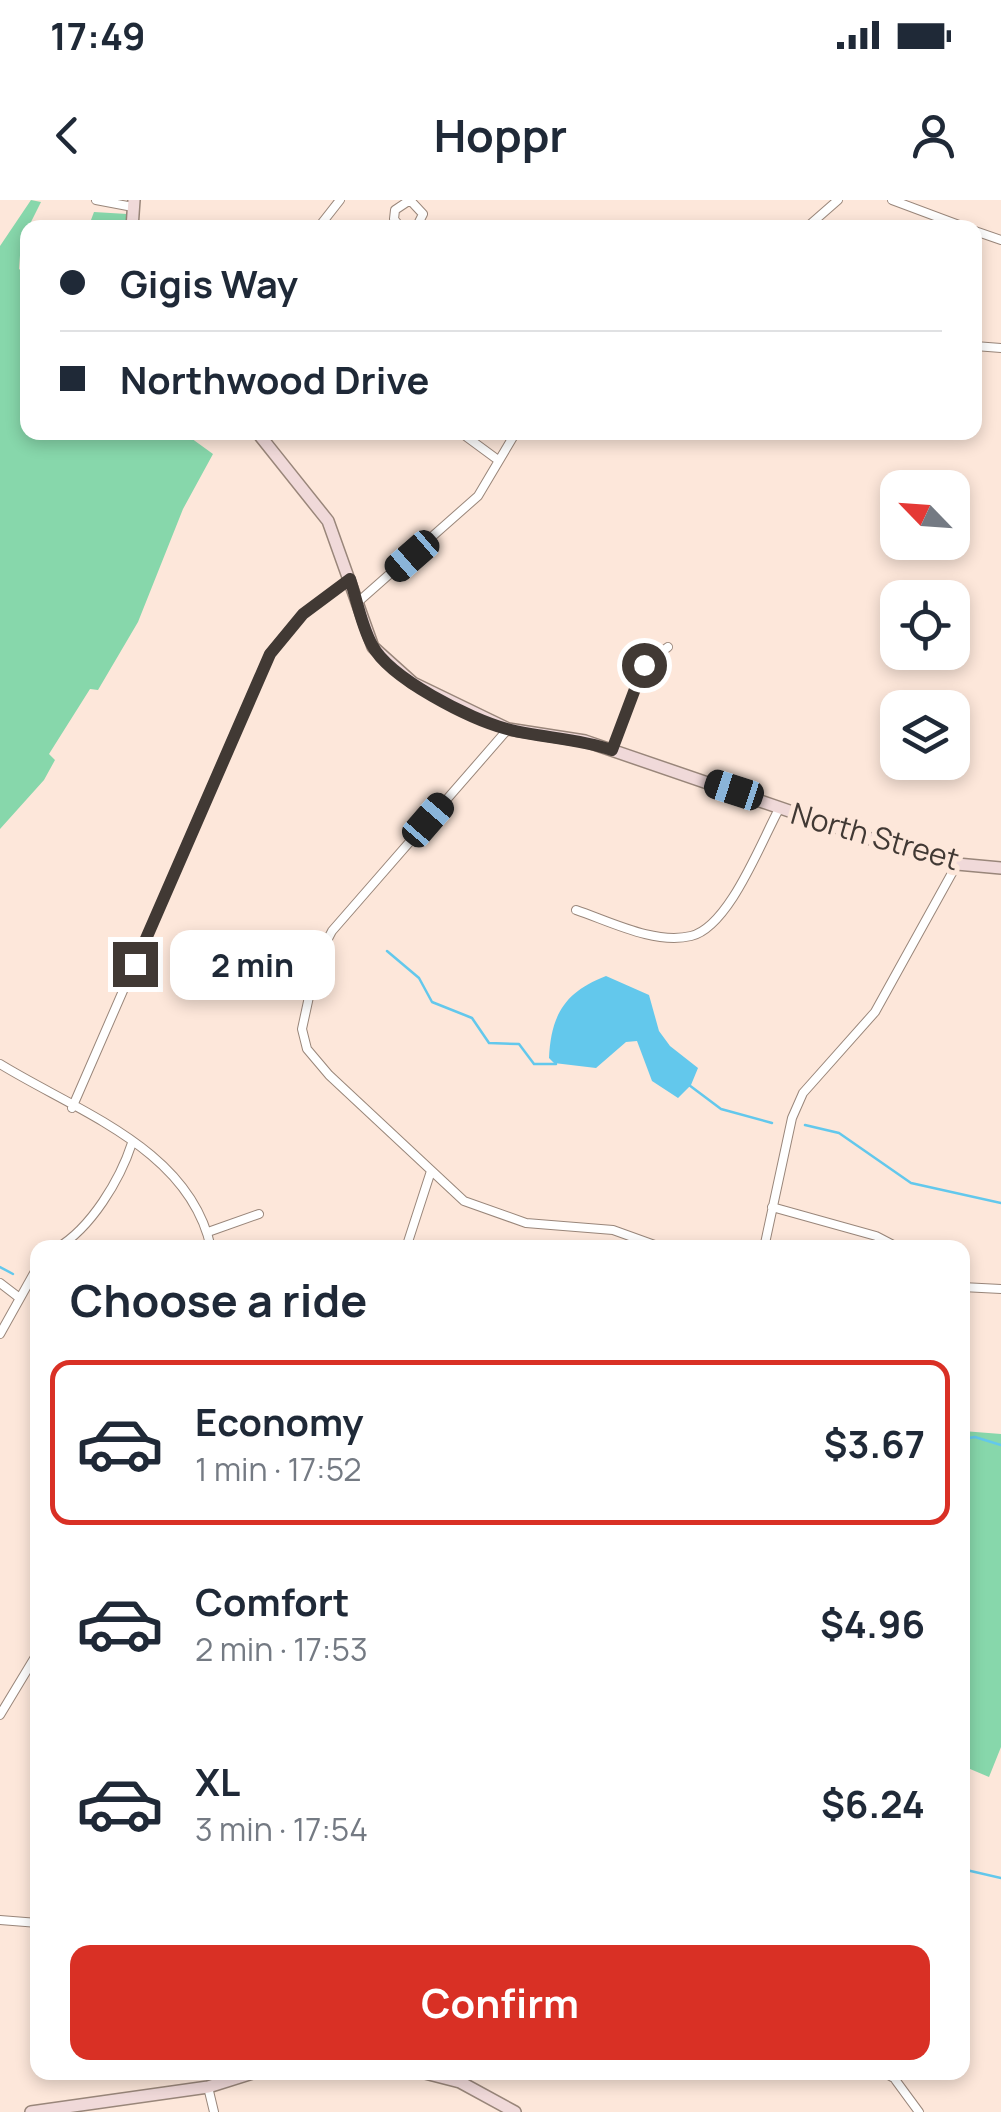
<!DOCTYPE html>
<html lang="en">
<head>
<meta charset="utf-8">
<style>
  :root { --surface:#fff; --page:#f6f6f7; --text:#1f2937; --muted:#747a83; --line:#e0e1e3; --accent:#d93025 }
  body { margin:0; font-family:Manrope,sans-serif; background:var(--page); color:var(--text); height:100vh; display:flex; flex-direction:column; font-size:38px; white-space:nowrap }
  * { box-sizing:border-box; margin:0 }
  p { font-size:32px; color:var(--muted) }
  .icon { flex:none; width:55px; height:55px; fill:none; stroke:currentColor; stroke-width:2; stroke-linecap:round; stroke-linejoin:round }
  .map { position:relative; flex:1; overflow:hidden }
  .panel { position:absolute; left:30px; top:1040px; width:940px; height:840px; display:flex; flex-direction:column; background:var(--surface); border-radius:20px; box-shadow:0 5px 15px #0003 }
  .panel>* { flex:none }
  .hud { position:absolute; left:20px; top:20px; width:962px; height:220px; border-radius:20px; box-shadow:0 5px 15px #0003; display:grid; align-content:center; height:220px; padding:0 40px; background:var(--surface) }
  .needle { width:65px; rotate:295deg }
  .fabs { position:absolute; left:880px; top:270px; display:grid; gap:20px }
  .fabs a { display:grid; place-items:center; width:90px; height:90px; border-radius:20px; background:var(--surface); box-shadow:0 5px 15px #0003; font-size:50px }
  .end { position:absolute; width:45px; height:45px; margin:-22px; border:12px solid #413934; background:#fff; box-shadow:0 0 0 5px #fff }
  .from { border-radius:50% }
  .bubble { position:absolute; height:70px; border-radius:20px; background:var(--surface); box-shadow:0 5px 15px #0003; font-size:32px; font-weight:700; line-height:70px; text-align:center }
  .car { position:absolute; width:30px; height:60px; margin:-30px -15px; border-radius:12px; box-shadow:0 0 8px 2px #0007; background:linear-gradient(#222 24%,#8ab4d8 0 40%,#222 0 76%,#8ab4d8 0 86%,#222 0) }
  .hud b { display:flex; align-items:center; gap:35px; height:95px; font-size:38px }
  .hud b+b { border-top:2px solid var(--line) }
  .hud i { width:25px; height:25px; background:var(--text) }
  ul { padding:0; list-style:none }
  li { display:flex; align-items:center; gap:30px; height:165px; margin:0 20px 15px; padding:0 20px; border:5px solid transparent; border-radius:20px }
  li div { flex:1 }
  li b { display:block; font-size:38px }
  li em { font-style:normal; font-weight:700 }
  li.current { border-color:var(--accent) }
  li>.icon { width:90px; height:90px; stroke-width:1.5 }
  h2 { padding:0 40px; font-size:45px; line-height:120px }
  .cta { display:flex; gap:20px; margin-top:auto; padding:20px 40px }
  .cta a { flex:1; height:115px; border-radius:20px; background:var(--accent); color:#fff; font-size:40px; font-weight:700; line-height:115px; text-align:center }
  .status { display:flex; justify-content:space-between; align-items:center; height:70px; padding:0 50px; background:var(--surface); direction:ltr }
  .status svg { height:28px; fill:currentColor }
  header { display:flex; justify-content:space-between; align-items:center; height:130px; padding:0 40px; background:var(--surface); font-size:45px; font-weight:700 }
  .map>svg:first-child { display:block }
  .green { fill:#87d7ab }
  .water { fill:#63c8ec }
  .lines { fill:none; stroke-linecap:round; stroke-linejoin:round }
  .stream { stroke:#63c8ec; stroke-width:2.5 }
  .street-casing { stroke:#99867a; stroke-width:10 }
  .secondary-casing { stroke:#99867a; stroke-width:14 }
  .street { stroke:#fff; stroke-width:8 }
  .secondary { stroke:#f0d9d9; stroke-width:11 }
  .route { stroke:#413934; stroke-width:12 }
  .labels { text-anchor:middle; stroke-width:10; stroke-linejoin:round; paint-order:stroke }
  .street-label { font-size:30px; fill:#413934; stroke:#fde7da }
</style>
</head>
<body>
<div class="status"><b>17:49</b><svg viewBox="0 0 49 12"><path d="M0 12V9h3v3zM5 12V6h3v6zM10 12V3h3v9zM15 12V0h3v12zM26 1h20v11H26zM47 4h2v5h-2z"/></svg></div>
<header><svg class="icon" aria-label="back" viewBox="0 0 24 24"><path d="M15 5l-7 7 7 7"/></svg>Hoppr<svg class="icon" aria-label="person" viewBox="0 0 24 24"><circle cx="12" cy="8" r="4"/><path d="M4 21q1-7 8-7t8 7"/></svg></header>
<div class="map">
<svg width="1001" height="1912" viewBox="0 0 1001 1912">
  <rect width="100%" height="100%" fill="#fde7da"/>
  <path class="green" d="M31,0L41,2L21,42L19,69L27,75L28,232L184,233L213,254L183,309L138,422L98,490L90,489L49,554L55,560L44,580L0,629V46Z
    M94,12L127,14V27L88,28Z
    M963,1231L1001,1234V1547L989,1577L963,1566Z"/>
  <path class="water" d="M606,776L649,795L659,831L670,846L698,868L691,885L678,898L652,881L637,841L626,842L596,868L554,863L549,858C551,816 564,792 606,776Z"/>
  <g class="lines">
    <path class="stream" d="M387,751L419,778L432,802L472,818L489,843L519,844L534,864H556
      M689,885L721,909L772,923
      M805,925L839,933L911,983L1001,1003
      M0,1067L13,1074
      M962,1239L975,1237L1001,1245
      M962,1669L1001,1678"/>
    <defs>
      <path id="street" d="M96,0L133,7
        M892,0L967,28
        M318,28L340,0
        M401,28L394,19L395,10L410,0L423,14L416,28
        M806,28L838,0
        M975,31L1001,40
        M975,146L1001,148
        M460,232L498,260
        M358,402L478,296L516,232
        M508,529L332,731L317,760L302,829L307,849L329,875L464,1001L526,1023L613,1030L663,1048
        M612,550L644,465L668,447
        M576,710C609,721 655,745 691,736C729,727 761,642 779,609
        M0,864C78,912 190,949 211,1048
        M72,908L270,453L303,414L350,379
        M772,1007L876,1036L899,1048
        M208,1032L259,1014
        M57,1048C91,1028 120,980 132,943
        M406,1048L431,971
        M764,1048L792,918L803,893L875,812L957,664
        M0,1083L17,1096
        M962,1087L1001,1089
        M0,1134L38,1066
        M0,1515L38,1452
        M0,1720L38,1723
        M883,1872L894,1878L919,1912
        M208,1887L214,1912"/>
      <path id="secondary" d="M132,28L134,0
        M257,232L328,321L373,447L413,483L508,529L585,541L871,639L957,664L1001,668
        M421,1872L460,1882L515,1912
        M31,1912L208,1887L256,1872"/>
    </defs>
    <use href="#street" class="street-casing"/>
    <use href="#secondary" class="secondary-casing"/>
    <use href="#street" class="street"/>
    <use href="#secondary" class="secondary"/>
  </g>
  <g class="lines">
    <path class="route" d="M135,764L270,454L303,414L350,379C357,400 361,425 372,445C390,479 470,519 507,529C541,538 577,538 612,550L644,465"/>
  </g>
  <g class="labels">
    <g class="street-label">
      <text transform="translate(875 637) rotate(16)" y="10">North Street</text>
    </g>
  </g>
</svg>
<div class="fabs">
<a><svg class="needle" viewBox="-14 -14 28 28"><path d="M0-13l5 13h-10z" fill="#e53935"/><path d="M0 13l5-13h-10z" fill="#747a83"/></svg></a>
<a><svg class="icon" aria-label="locate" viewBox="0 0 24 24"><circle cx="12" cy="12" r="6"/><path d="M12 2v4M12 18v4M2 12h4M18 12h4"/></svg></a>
<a><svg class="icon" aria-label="layers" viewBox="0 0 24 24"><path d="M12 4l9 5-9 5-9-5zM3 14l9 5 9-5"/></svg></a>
</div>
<i class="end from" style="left:644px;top:465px"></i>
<i class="end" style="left:135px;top:764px"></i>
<div class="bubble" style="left:170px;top:730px;width:165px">2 min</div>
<i class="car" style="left:412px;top:356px;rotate:229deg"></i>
<i class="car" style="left:734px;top:590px;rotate:288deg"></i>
<i class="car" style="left:428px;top:620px;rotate:41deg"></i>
<div class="hud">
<b><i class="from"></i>Gigis Way</b>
<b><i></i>Northwood Drive</b>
</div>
<section class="panel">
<h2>Choose a ride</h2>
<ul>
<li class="current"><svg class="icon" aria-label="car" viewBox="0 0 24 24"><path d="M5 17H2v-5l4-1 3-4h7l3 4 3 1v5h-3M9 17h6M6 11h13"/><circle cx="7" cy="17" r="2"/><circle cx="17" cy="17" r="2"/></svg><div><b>Economy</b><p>1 min · 17:52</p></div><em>$3.67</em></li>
<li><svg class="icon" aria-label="car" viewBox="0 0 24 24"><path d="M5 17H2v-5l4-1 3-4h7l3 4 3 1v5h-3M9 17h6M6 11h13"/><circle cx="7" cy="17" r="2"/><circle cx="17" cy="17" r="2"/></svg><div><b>Comfort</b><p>2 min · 17:53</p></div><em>$4.96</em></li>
<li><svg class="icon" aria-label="car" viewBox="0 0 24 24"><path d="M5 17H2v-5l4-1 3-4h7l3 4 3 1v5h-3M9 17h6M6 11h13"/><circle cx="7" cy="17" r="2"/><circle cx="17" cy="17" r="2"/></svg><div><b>XL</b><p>3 min · 17:54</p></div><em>$6.24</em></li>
</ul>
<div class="cta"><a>Confirm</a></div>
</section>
</div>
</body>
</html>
